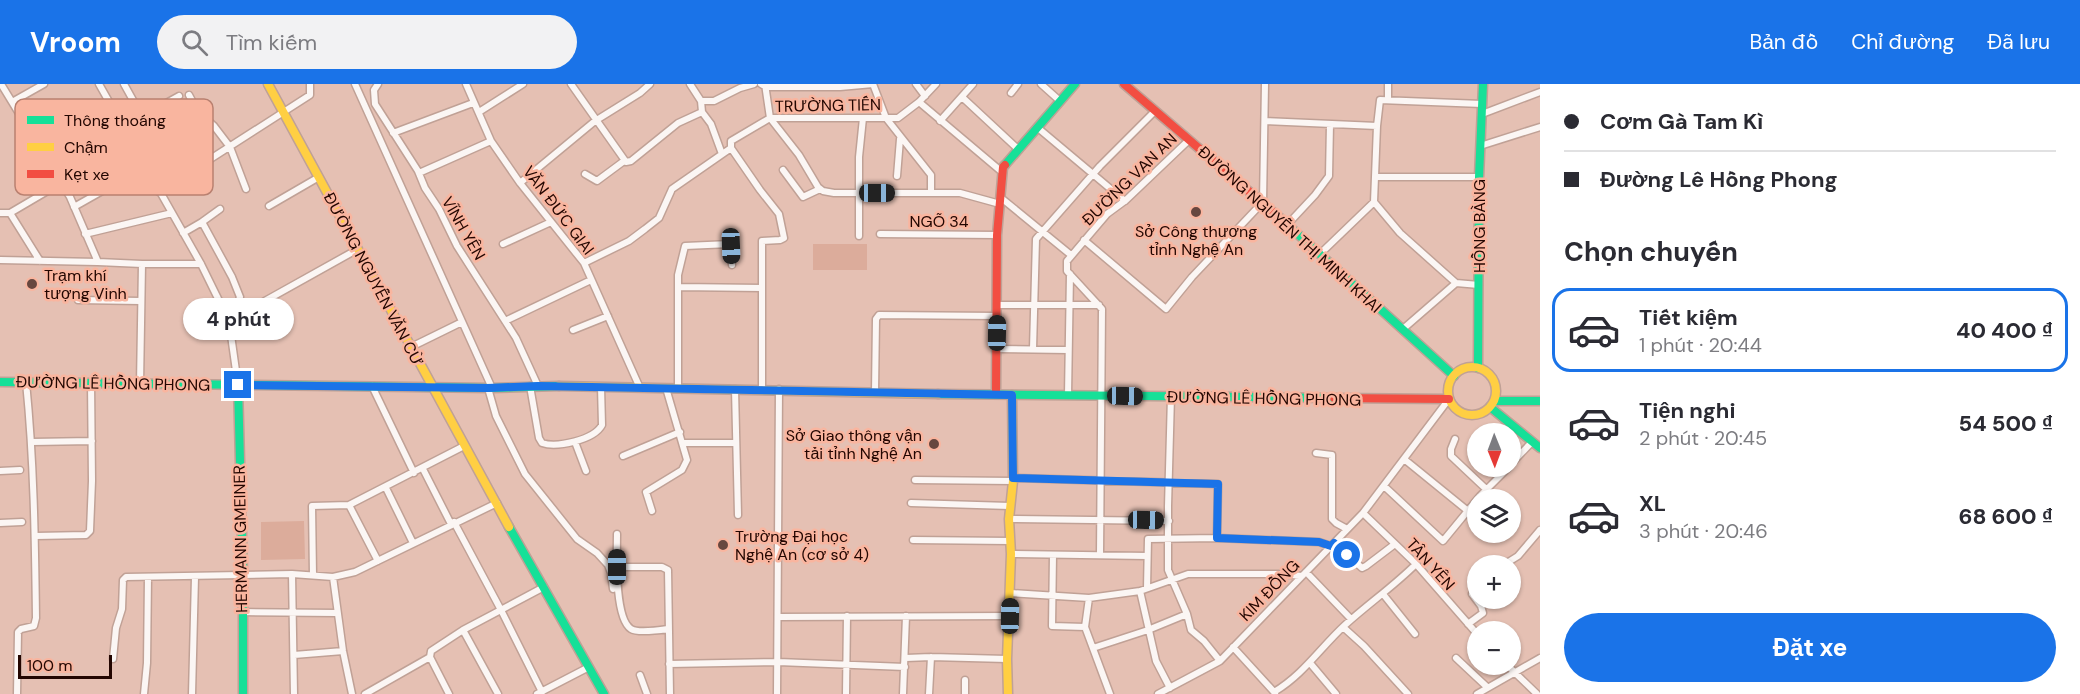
<!DOCTYPE html>
<html lang="vi">
<head>
<meta charset="utf-8">
<style>
  :root { --surface:#fff; --page:#f2f2f3; --text:#2b2b33; --muted:#7c7c81; --line:#e1e1e2; --accent:#1a73e8 }
  body { margin:0; font-family:"DM Sans",sans-serif; background:var(--page); color:var(--text); height:100vh; display:flex; flex-direction:column; font-size:22px; white-space:nowrap }
  * { box-sizing:border-box; margin:0 }
  p { font-size:20px; color:var(--muted) }
  .icon { flex:none; width:33px; height:33px; fill:none; stroke:currentColor; stroke-width:2; stroke-linecap:round; stroke-linejoin:round }
  .map { position:relative; flex:1; overflow:hidden }
  .panel { display:flex; flex-direction:column; background:var(--surface); width:540px }
  .panel>* { flex:none }
  .hud { display:grid; align-content:center; height:132px; padding:0 24px; background:var(--surface) }
  .needle { width:39px; rotate:179deg }
  .fabs { position:absolute; left:1467px; top:339px; display:grid; gap:12px }
  .fabs a { display:grid; place-items:center; width:54px; height:54px; border-radius:50%; background:var(--surface); box-shadow:0 2px 4px #0004; font-size:30px }
  .scale { position:absolute; left:18px; bottom:15px; width:94px; box-sizing:border-box; padding-left:6px; border:3px solid #230601; border-top:0; font-size:16px; line-height:21px; white-space:nowrap; color:#230601; -webkit-text-stroke:4px #f9b59f; paint-order:stroke }
  .end { position:absolute; width:27px; height:27px; margin:-14px; border:8px solid #1a73e8; background:#fff; box-shadow:0 0 0 3px #fff }
  .from { border-radius:50% }
  .bubble { position:absolute; height:42px; border-radius:21px; background:var(--surface); box-shadow:0 2px 4px #0004; font-size:20px; font-weight:800; line-height:42px; text-align:center }
  .car { position:absolute; width:18px; height:36px; margin:-18px -9px; border-radius:8px; box-shadow:0 0 4px 2px #0007; background:linear-gradient(#222 24%,#8ab4d8 0 40%,#222 0 76%,#8ab4d8 0 86%,#222 0) }
  .hud b { display:flex; align-items:center; gap:21px; height:57px; font-size:22px }
  .hud b+b { border-top:2px solid var(--line) }
  .hud i { width:15px; height:15px; background:var(--text) }
  ul { padding:0; list-style:none }
  li { display:flex; align-items:center; gap:18px; height:84px; margin:0 12px 9px; padding:0 12px; border:3px solid transparent; border-radius:18px }
  li div { flex:1 }
  li b { display:block; font-size:22px }
  li em { font-style:normal; font-weight:800 }
  li.current { border-color:var(--accent) }
  li>.icon { width:54px; height:54px; stroke-width:1.5 }
  h2 { padding:0 24px; font-size:27px; line-height:72px }
  .cta { display:flex; gap:12px; margin-top:auto; padding:12px 24px }
  .cta a { flex:1; height:69px; border-radius:36px; background:var(--accent); color:#fff; font-size:24px; font-weight:800; line-height:69px; text-align:center }
  header { display:flex; align-items:center; gap:36px; box-sizing:border-box; height:84px; padding:0 30px; background:var(--accent); color:#fff }
  header strong { font-size:28px }
  nav { display:flex; gap:33px; margin-inline-start:auto; font-size:21px }
  .search { width:420px; height:54px; background:var(--page); display:flex; align-items:center; gap:15px; box-sizing:border-box; padding:0 21px; border-radius:33px; color:var(--muted); font-size:22px }
  main { display:flex; flex:1; min-height:0 }
  .map>svg:first-child { display:block }
  .green { fill:#dcac9b }
  .lines { fill:none; stroke-linecap:round; stroke-linejoin:round }
  .street-casing { stroke:#c0a196; stroke-width:9 }
  .fast-casing { stroke:#c0a196; stroke-width:11 }
  .slow-casing { stroke:#c0a196; stroke-width:11 }
  .jam-casing { stroke:#c0a196; stroke-width:11 }
  .street { stroke:#fbf6f4; stroke-width:6 }
  .fast { stroke:#16e098; stroke-width:8 }
  .slow { stroke:#ffcf43; stroke-width:8 }
  .jam { stroke:#f24e42; stroke-width:8 }
  .route { stroke:#1a73e8; stroke-width:8 }
  .poi-dot { fill:#67473f; stroke:#f9b59f; stroke-width:2 }
  .labels { text-anchor:middle; stroke-width:5; stroke-linejoin:round; paint-order:stroke }
  .street-label { font-size:16px; fill:#230601; stroke:#f9b59f }
  .poi-label { font-size:16px; fill:#230601; stroke:#f9b59f; text-anchor:start }
  .key { fill:#f9b59f; stroke:#b98070; stroke-width:1.5 }
  .key-label { font-size:16px; fill:#230601 }
</style>
</head>
<body>
<header>
<strong>Vroom</strong>
<div class="search"><svg class="icon" aria-label="search" viewBox="0 0 24 24"><circle cx="10" cy="10" r="6"/><path d="M15 15l6 6"/></svg>Tìm kiếm</div>
<nav><a>Bản đồ</a><a>Chỉ đường</a><a>Đã lưu</a></nav>
</header>
<main>
<div class="map">
<svg width="1540" height="610" viewBox="0 0 1540 610">
  <rect width="100%" height="100%" fill="#e5c0b3"/>
  <path class="green" d="M813,160H867V186H813Z
    M304,437L305,475L261,476V438Z"/>
  <g class="lines">
    <defs>
      <path id="street" d="M1,0L70,113L98,178L142,180L140,300
        M99,0L201,180L229,237L238,301
        M355,0L492,304
        M378,0L374,6L375,20L418,87L425,104L439,125L457,162L516,254L538,302
        M466,0L491,57L520,99L584,179L640,304
        M571,0L626,78L631,77L678,39L702,28
        M690,0L701,17L702,28L711,40L722,70
        M761,0L766,3H840L873,0
        M765,0L770,34
        M873,0L886,34L931,91V109
        M916,0L925,12
        M1041,0L1060,17
        M1011,9L1018,0
        M189,11L198,28L214,42L230,63L246,105
        M962,13L1019,66
        M1388,16V0
        M701,17H714L740,4L754,0
        M12,18L44,0
        M919,18L1002,88
        M479,28L523,0
        M1482,30L1540,8
        M143,32L179,12
        M770,34L799,71L818,103L823,107L834,109H960L1000,120
        M940,37L973,0
        M1265,37L1377,42
        M1038,44L1125,117
        M393,49L473,19
        M154,51L198,28
        M1480,62L1540,43
        M731,64L760,106L779,130L784,154L780,156L762,157V305
        M783,86L803,113L820,105
        M419,89L491,57
        M585,90L597,97L624,77
        M897,92L900,55
        M1375,93H1479
        M520,99L595,37L640,9L650,0
        M159,108L310,11V0
        M1000,113L1071,171
        M1374,118L1400,149L1456,199
        M269,122L319,93
        M74,123L164,72L124,0
        M0,129H10L61,99
        M10,129L40,177
        M202,138L220,125
        M1287,141L1315,111L1329,92L1330,40
        M183,149L202,138L232,193L240,213L233,234
        M85,150L172,129
        M880,150L997,151
        M859,152V73L863,34
        M1084,156L1166,225L1192,193L1263,118L1265,0
        M503,160L551,138
        M1320,170L1374,118L1377,42L1380,16L1482,20
        M0,176L98,178
        M584,179L629,157L645,145L659,134L672,105L731,64V57L770,34H898L919,18L936,0
        M142,180H201
        M678,203L762,204
        M78,216L140,217
        M997,221H1099
        M229,237L358,165
        M505,237L591,196
        M1403,245L1456,199L1479,201
        M573,246L608,232
        M411,263L462,238
        M997,265L1068,266
        M1033,265L1036,155L1100,82L1155,27
        M372,302L414,389
        M530,302L539,354L542,359C557,364 594,356 602,341L601,303
        M488,304L496,332L525,390L577,455L597,469L608,481L617,483H662L668,486L670,610
        M678,304V191L685,162L730,160L732,181
        M735,305L738,431
        M875,308L876,235L879,231L997,232
        M1068,311L1070,190
        M1171,312L1168,422V486L1187,530L1191,546L1204,557L1220,577
        M1455,355L1451,365V372L1486,405
        M32,358L92,357
        M575,358L586,387
        M684,359H736
        M1316,369L1332,371V435L1336,439L1347,445
        M623,372L680,348
        M1404,375L1468,427
        M1510,381L1532,358
        M423,385L451,440
        M0,387L20,386
        M1013,394L1218,400L1217,454
        M915,396L1013,397
        M1384,402L1443,457L1480,412L1510,382
        M386,404L413,459
        M911,419L1010,422
        M349,421L378,477
        M652,427L646,408L682,386L687,376L666,304
        M1363,429L1416,480L1478,551
        M1009,435L1169,437
        M454,438L501,526L542,608
        M0,439L22,438
        M617,450C617,469 614,534 631,545C637,549 661,546 668,545
        M36,452L86,451L90,447L92,397L91,299
        M913,456L1010,457
        M1334,459L1362,484L1366,482L1395,460
        M1011,470L1147,472
        M1053,471L1052,542L1085,543
        M1100,471L1102,225L1067,187V177L1107,130L1126,116L1189,56
        M608,481L611,489L613,505
        M1502,482L1518,472L1540,446
        M1306,488L1351,535
        M292,490L294,610
        M313,491L312,422L349,421L464,362
        M333,493L343,567L352,610
        M1147,504L1148,455L1217,454L1319,458L1331,462
        M1140,507L1156,577L1170,604
        M1010,509L1089,514L1140,507L1188,490H1281L1302,492
        M1383,510L1415,550
        M1089,514L1085,543L1110,610
        M242,528L337,529
        M779,533L1010,532
        M1468,540L1483,529L1481,522L1472,510L1478,502
        M1343,543L1364,562L1408,610
        M463,546L498,610
        M1233,563L1275,609
        M1093,564L1148,546L1187,530
        M294,571L343,567
        M906,574L931,573L1007,575
        M1456,574L1487,603
        M113,575L116,544L122,525L123,496L126,493L292,490L333,493L355,488L497,419
        M1310,579L1336,610
        M669,580L778,578L905,583
        M1506,580L1537,610
        M640,591L647,610
        M1274,608C1303,591 1321,563 1345,541C1368,520 1394,502 1416,480
        M17,610L18,548L21,545L34,542L36,534C35,455 34,377 26,298
        M144,610L147,579L148,493
        M192,610L195,493
        M365,610L430,573
        M449,610L430,573L431,567L463,546L544,503
        M537,610L589,583
        M777,610L779,305
        M846,610L847,532
        M903,610L906,532
        M929,610L931,573
        M965,610V596
        M1158,610L1220,577L1363,429L1449,315
        M1477,610L1540,574"/>
      <path id="fast" d="M1005,81L1075,0
        M1280,134L1454,292
        M1478,284L1479,93L1483,0
        M0,298L492,304L559,302
        M238,301L243,492V610
        M938,310L1334,314
        M1495,317H1540
        M1490,323L1540,364
        M509,443L604,610"/>
      <path id="slow" d="M268,0L509,443
        M1448 307a24 24 0 1 1 48 0a24 24 0 1 1-48 0Z
        M559,302L938,310
        M1008,610L1007,575L1011,470L1009,435L1013,397L1012,311"/>
      <path id="jam" d="M1124,0L1280,134
        M996,310L997,151L1003,83L1005,81
        M1334,314L1449,315"/>
    </defs>
    <use href="#street" class="street-casing"/>
    <use href="#fast" class="fast-casing"/>
    <use href="#slow" class="slow-casing"/>
    <use href="#jam" class="jam-casing"/>
    <use href="#street" class="street"/>
    <use href="#fast" class="fast"/>
    <use href="#slow" class="slow"/>
    <use href="#jam" class="jam"/>
  </g>
  <g class="lines">
    <path class="route" d="M238,301L488,304L538,302L1012,311L1013,394L1218,400L1217,454L1319,458L1331,462L1334,459L1347,471"/>
  </g>
  <g class="poi-dot">
    <circle cx="1196" cy="128" r="6"/>
    <circle cx="32" cy="200" r="6"/>
    <circle cx="934" cy="360" r="6"/>
    <circle cx="723" cy="461" r="6"/>
  </g>
  <g class="labels">
    <g class="street-label">
      <text transform="translate(828 21) rotate(-1)" y="6">TRƯỜNG TIẾN</text>
      <text transform="translate(1129 95) rotate(-44)" y="6">ĐƯỜNG VẠN AN</text>
      <text transform="translate(559 126) rotate(53)" y="6">VĂN ĐỨC GIAI</text>
      <text x="939" y="143">NGÕ 34</text>
      <text transform="translate(1479 142) rotate(-90)" y="6">HỒNG BÀNG</text>
      <text transform="translate(464 144) rotate(60)" y="6">VĨNH YÊN</text>
      <text transform="translate(1290 145) rotate(42)" y="6">ĐƯỜNG NGUYỄN THỊ MINH KHAI</text>
      <text transform="translate(374 195) rotate(62)" y="6">ĐƯỜNG NGUYỄN VĂN CỪ</text>
      <text transform="translate(113 299) rotate(1)" y="6">ĐƯỜNG LÊ HỒNG PHONG</text>
      <text transform="translate(1264 314) rotate(1)" y="6">ĐƯỜNG LÊ HỒNG PHONG</text>
      <text transform="translate(240 455) rotate(-91)" y="6">HERMANN GMEINER</text>
      <text transform="translate(1431 480) rotate(48)" y="6">TÂN YÊN</text>
      <text transform="translate(1269 506) rotate(-46)" y="6">KIM ĐỒNG</text>
    </g>
    <g class="poi-label">
      <text x="1196" y="153" text-anchor="middle">Sở Công thương<tspan x="1196" dy="18">tỉnh Nghệ An</tspan></text>
      <text x="44" y="197">Trạm khí<tspan x="44" dy="18">tượng Vinh</tspan></text>
      <text x="922" y="357" text-anchor="end">Sở Giao thông vận<tspan x="922" dy="18">tải tỉnh Nghệ An</tspan></text>
      <text x="735" y="458">Trường Đại học<tspan x="735" dy="18">Nghệ An (cơ sở 4)</tspan></text>
    </g>
  </g>
  <rect x="15" y="15" width="198" height="96" rx="9" class="key"/>
  <rect x="27" y="32" width="27" height="8" fill="#16e098"/>
  <rect x="27" y="59" width="27" height="8" fill="#ffcf43"/>
  <rect x="27" y="86" width="27" height="8" fill="#f24e42"/>
  <g class="key-label">
    <text x="64" y="42">Thông thoáng</text>
    <text x="64" y="69">Chậm</text>
    <text x="64" y="96">Kẹt xe</text>
  </g>
</svg>
<div class="fabs">
<a><svg class="needle" viewBox="-14 -14 28 28"><path d="M0-13l5 13h-10z" fill="#e53935"/><path d="M0 13l5-13h-10z" fill="#7c7c81"/></svg></a>
<a><svg class="icon" aria-label="layers" viewBox="0 0 24 24"><path d="M12 4l9 5-9 5-9-5zM3 14l9 5 9-5"/></svg></a>
<a>+</a>
<a>−</a>
</div>
<div class="scale">100 m</div>
<i class="end from" style="left:1347px;top:471px"></i>
<i class="end" style="left:238px;top:301px"></i>
<div class="bubble" style="left:183px;top:214px;width:111px">4 phút</div>
<i class="car" style="left:877px;top:109px;rotate:90deg"></i>
<i class="car" style="left:731px;top:162px;rotate:178deg"></i>
<i class="car" style="left:997px;top:249px;rotate:1deg"></i>
<i class="car" style="left:1125px;top:312px;rotate:91deg"></i>
<i class="car" style="left:1146px;top:436px;rotate:91deg"></i>
<i class="car" style="left:617px;top:483px;rotate:0deg"></i>
<i class="car" style="left:1010px;top:532px;rotate:1deg"></i>
</div>
<section class="panel">
<div class="hud">
<b><i class="from"></i>Cơm Gà Tam Kì</b>
<b><i></i>Đường Lê Hồng Phong</b>
</div>
<h2>Chọn chuyến</h2>
<ul>
<li class="current"><svg class="icon" aria-label="car" viewBox="0 0 24 24"><path d="M5 17H2v-5l4-1 3-4h7l3 4 3 1v5h-3M9 17h6M6 11h13"/><circle cx="7" cy="17" r="2"/><circle cx="17" cy="17" r="2"/></svg><div><b>Tiết kiệm</b><p>1 phút · 20:44</p></div><em>40 400 ₫</em></li>
<li><svg class="icon" aria-label="car" viewBox="0 0 24 24"><path d="M5 17H2v-5l4-1 3-4h7l3 4 3 1v5h-3M9 17h6M6 11h13"/><circle cx="7" cy="17" r="2"/><circle cx="17" cy="17" r="2"/></svg><div><b>Tiện nghi</b><p>2 phút · 20:45</p></div><em>54 500 ₫</em></li>
<li><svg class="icon" aria-label="car" viewBox="0 0 24 24"><path d="M5 17H2v-5l4-1 3-4h7l3 4 3 1v5h-3M9 17h6M6 11h13"/><circle cx="7" cy="17" r="2"/><circle cx="17" cy="17" r="2"/></svg><div><b>XL</b><p>3 phút · 20:46</p></div><em>68 600 ₫</em></li>
</ul>
<div class="cta"><a>Đặt xe</a></div>
</section>
</main>
</body>
</html>
